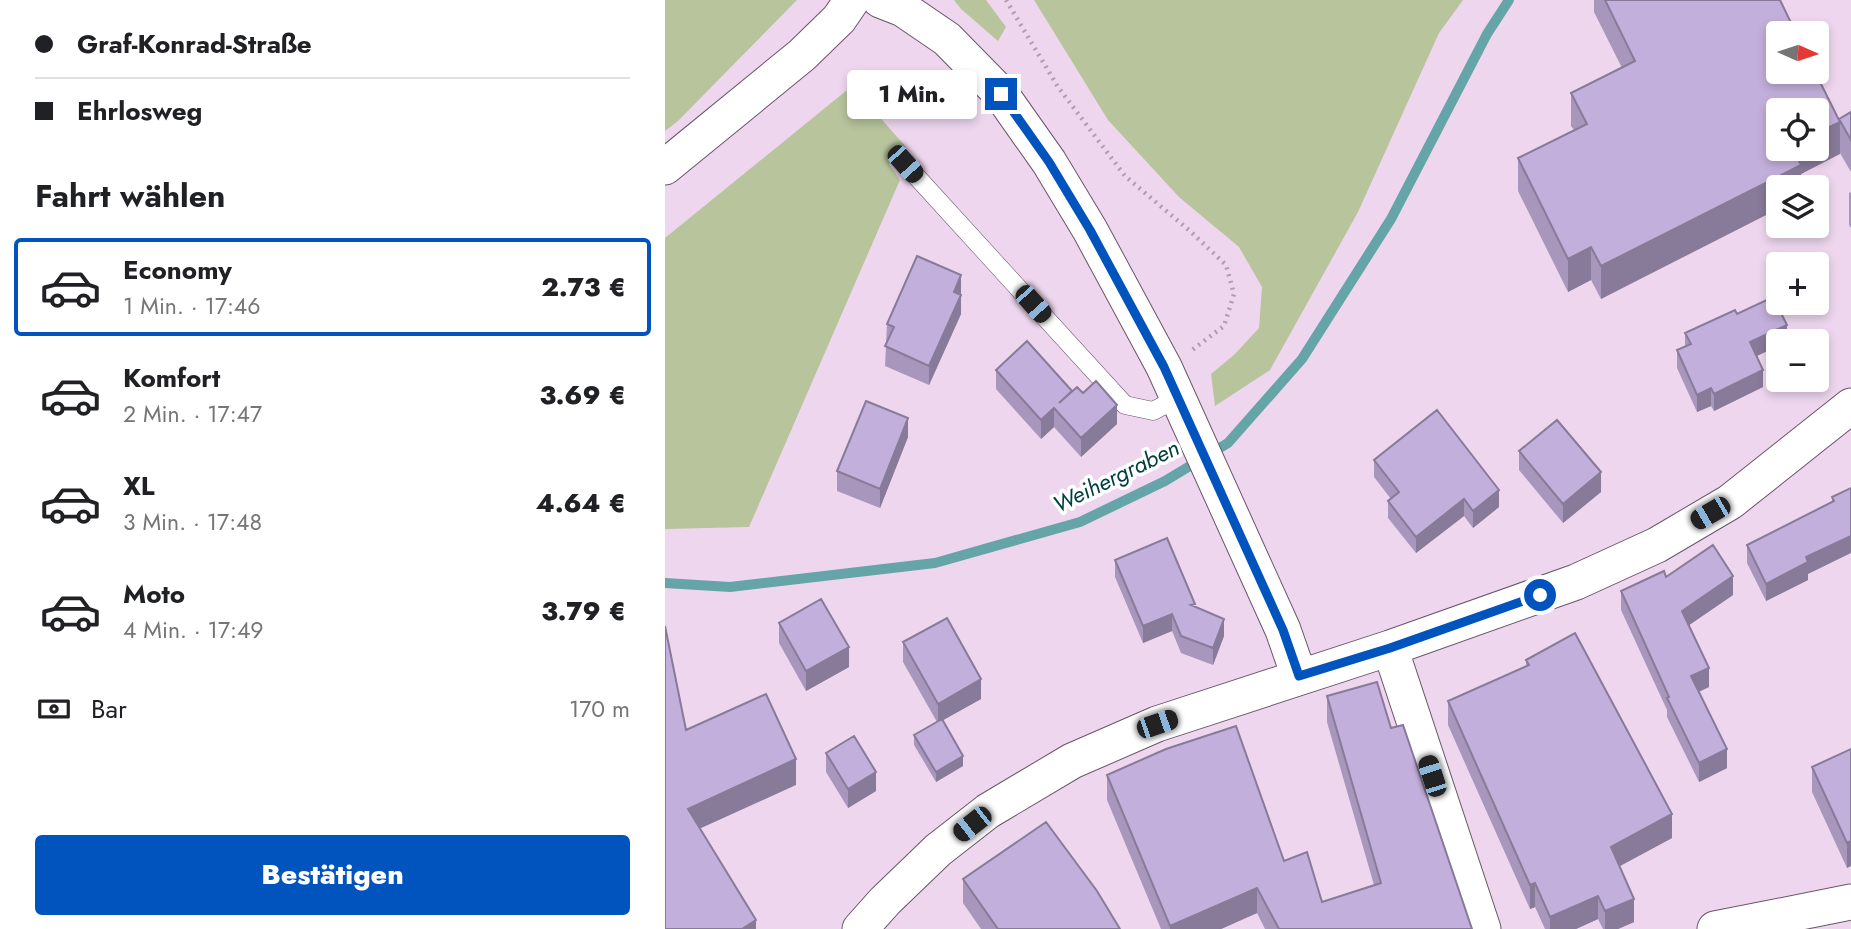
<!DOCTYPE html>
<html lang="de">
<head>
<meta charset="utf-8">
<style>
  :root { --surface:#fff; --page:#f6f6f6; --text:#202124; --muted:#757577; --line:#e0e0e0; --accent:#0154bd }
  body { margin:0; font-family:Jost,sans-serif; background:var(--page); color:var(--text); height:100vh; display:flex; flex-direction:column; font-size:26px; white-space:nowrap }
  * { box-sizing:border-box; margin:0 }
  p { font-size:23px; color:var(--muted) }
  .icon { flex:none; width:38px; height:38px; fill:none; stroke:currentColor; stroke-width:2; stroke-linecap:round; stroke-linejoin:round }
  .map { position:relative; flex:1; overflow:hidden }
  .side { display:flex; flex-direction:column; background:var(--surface); width:665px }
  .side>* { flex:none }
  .banner { display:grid; align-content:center; height:154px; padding:0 35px; background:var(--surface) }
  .needle { width:46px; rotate:93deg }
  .tools { position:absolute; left:1101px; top:21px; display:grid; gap:14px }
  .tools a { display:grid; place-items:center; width:63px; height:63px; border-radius:7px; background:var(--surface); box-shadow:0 4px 10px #0003; font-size:35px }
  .end { position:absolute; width:32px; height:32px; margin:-16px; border:9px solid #0154bd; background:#fff; box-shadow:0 0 0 4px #fff }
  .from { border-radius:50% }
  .bubble { position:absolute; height:49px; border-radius:7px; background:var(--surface); box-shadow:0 4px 10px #0003; font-size:23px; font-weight:800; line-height:49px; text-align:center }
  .car { position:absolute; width:21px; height:42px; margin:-21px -10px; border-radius:9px; box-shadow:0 0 5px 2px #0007; background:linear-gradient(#222 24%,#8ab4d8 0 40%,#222 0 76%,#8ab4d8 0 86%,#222 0) }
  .banner b { display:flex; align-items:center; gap:24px; height:66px; font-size:26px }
  .banner b+b { border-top:2px solid var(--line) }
  .banner i { width:18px; height:18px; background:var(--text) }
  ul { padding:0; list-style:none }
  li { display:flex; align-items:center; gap:21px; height:98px; margin:0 14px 10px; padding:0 21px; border:4px solid transparent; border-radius:7px }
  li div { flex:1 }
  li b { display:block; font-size:26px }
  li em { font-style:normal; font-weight:800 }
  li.on { border-color:var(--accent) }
  li>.icon { width:63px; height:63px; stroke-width:1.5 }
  h2 { padding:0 35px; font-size:32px; line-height:84px }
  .pay { display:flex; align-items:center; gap:18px; height:77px; padding:0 35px; font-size:26px }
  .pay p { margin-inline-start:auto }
  .cta { display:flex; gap:14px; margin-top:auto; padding:14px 35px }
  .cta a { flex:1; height:80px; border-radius:7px; background:var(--accent); color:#fff; font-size:28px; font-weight:800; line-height:80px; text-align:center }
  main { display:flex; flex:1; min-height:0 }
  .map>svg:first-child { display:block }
  .green { fill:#b7c49c }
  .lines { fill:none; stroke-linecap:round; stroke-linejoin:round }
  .stream { stroke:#65a5a7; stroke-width:10 }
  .service-casing { stroke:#695569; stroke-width:19 }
  .minor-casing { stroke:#695569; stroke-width:37 }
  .path { stroke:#b09db0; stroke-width:4.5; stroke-dasharray:2 5; stroke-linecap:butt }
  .service { stroke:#fff; stroke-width:18 }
  .minor { stroke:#fff; stroke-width:35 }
  .wall { fill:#a896bc }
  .shaded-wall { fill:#887a99 }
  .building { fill:#c3afdb; stroke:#887a99; stroke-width:2 }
  .route { stroke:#0154bd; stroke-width:9 }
  .labels { text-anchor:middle; stroke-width:7; stroke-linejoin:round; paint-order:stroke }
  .water-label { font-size:23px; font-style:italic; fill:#003e40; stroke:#fff }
</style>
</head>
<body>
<main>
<section class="side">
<div class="banner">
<b><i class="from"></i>Graf-Konrad-Straße</b>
<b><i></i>Ehrlosweg</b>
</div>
<h2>Fahrt wählen</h2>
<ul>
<li class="on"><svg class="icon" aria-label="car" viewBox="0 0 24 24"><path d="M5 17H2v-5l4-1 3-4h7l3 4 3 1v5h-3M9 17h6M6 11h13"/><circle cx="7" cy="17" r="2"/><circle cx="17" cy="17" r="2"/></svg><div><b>Economy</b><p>1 Min. · 17:46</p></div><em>2.73 €</em></li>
<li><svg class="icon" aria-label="car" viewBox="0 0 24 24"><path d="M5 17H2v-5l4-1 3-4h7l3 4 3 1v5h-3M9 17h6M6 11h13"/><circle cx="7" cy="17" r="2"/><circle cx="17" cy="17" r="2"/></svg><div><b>Komfort</b><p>2 Min. · 17:47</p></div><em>3.69 €</em></li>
<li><svg class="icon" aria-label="car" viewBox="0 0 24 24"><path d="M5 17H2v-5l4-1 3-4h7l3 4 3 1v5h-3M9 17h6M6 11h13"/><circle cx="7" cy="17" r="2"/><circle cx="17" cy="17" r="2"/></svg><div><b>XL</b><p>3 Min. · 17:48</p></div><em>4.64 €</em></li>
<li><svg class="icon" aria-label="car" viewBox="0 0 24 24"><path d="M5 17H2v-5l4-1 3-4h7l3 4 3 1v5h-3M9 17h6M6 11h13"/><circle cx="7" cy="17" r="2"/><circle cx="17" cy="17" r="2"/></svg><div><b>Moto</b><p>4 Min. · 17:49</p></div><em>3.79 €</em></li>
</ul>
<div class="pay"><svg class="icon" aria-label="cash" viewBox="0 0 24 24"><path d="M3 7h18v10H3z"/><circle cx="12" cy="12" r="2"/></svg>Bar<p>170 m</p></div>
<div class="cta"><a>Bestätigen</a></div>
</section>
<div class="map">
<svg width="1186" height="929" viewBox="0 0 1186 929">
  <rect width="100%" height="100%" fill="#eed7ee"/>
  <path class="green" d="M0,0H132L13,121L0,131Z
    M289,0H321L341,27L333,41L296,9Z
    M369,0H798L774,33L693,212L605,370L550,406L546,374L570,354L594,328L597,287L574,247L514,197L443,120Z
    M187,86L241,147L224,164L235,180L84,527L0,529V238Z"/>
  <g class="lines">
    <path class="stream" d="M0,583L65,587L270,563L415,522L500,481L563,443L637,359L726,219L822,34L844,0"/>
    <defs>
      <path id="service" d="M240,164L460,405L488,411L513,398"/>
      <path id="minor" d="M215,0L238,9L282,39L336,94L384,162L425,230L499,367L618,630L634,676
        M0,167L137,55L174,19L187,0
        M725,648L818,929
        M195,929L220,901L273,850L323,811L407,761L492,724L725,648L911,582L992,545L1065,502L1186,406
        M1050,929L1186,902"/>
    </defs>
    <use href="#service" class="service-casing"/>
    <use href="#minor" class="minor-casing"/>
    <path class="path" d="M341,0L393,87L460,176L525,231L561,265L569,294L559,326L527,350"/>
    <use href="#service" class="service"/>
    <use href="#minor" class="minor"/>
  </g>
  <path class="wall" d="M929,0H1115L1174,119L1186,112V172L1175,153L1136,174V187L936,299L926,280L903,292L853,191V158L909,130L906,126V93L957,68L929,12Z
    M1186,192V228L1184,225V193Z
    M296,275V314L264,385L220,366L222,324Z
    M1072,314L1122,341H1113V346L1092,356L1098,387L1049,411L1046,406L1032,412L1012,368V350L1020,347V333Z
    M331,370L407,391L418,393L452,424L416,457L389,427L376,439L331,389Z
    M243,437L215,508L172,491V471Z
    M854,451L936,492L898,523L854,470Z
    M709,460L834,507L808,528L799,516L751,553L723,518V501L726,499L709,477Z
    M1186,488L1143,574V580L1101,601L1082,563V545L1167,502V497Z
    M450,560L530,607L559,636L548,665L516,653L507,631L478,643L450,577Z
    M1001,577L1068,595L1024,625L1044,687L1034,692L1062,768L1034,782L1002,717V710L956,610V591Z
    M114,623L184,667L141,691L114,643Z
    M238,642L316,699L278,720L298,766L271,782L249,745V735L272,722L238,662Z
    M861,660L1007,838L954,866L969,922L953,929H938L933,919L911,929H880L870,907L865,909L783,725V701L861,666Z
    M662,696L726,728L807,929H600L592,913L556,929H496L442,800V775L619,861L657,902L709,885L662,722Z
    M1186,749L1182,868L1147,792V767Z
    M161,753L211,791L183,808L161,772Z
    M298,879L455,929H316L298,903Z"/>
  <path class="shaded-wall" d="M1175,122V154L1136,174V187H1113V209L936,299V266L1126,149H1152V133Z
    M926,247V280L903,292V259Z
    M296,275V314L264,385V366L289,292Z
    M1122,325V341H1113V346L1085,359V342Z
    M1098,370V387L1049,411V394Z
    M1046,388V406L1032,412V395Z
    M452,405V424L416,457V438Z
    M389,408V427L376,439V420Z
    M243,418V437L215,508V489Z
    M936,472V492L898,523V504Z
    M834,490V507L808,528V511Z
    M799,499V516L751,553V537Z
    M1186,536V553L1143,574V580L1101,601V584L1141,557Z
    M1068,576V595L1017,630V611Z
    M507,614V631L478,643V626Z
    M559,619V636L548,665V648Z
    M184,647V667L141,691V671Z
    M1044,668V687L1026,695V676Z
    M316,679V699L273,723V704Z
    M1062,749V768L1034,782V763Z
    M298,756V766L271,782V772Z
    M131,759V785L23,834V809Z
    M211,772V791L183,808V789Z
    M1007,814V838L946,871V847Z
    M1186,841V866L1182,868V843Z
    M870,883V907L865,909V885Z
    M592,888V913L556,929H505V926Z
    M933,896V919L911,929H885V917Z
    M969,899V922L953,929H940V911Z
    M91,920V929H77Z"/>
  <path class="building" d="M940,0H1115L1131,33H1113V72H1150L1175,122L1152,133V110H1113V149H1128L1136,165L936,266L926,247L903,259L853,158L922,124L906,93L970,61Z
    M1186,112V140L1174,119Z
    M252,256L296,275L289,292L296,295L264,366L220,346L229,327L222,324Z
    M1108,297L1122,325L1085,342L1098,370L1049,394L1046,388L1032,395L1012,350L1026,344L1020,333L1070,310L1072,314Z
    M362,341L407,391L394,403L412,387L418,393L431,381L452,405L416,438L389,408L376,420L331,370Z
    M201,401L243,418L215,489L172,471Z
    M772,410L834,490L808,511L799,499L751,537L723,501L734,492L709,460Z
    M892,420L936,472L898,504L854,451Z
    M1186,488V536L1141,557L1143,562L1101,584L1082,545L1169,501L1167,497Z
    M502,538L530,604L526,605L559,619L548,648L516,636L507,614L478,626L450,560Z
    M1048,545L1068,576L1017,611L1044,668L1026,676L1062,749L1034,763L1002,698L1004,697L956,591L999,571L1001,577Z
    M156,599L184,647L141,671L114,623Z
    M282,618L316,679L273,704L238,642Z
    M0,626L21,730L101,694L131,759L23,809L91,920L77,929H0Z
    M910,633L1007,814L946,847L969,899L940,911L933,896L885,917L870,883L865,885L783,701L864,665L861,660Z
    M712,682L726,728L738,725L807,929H614L592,888L505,926L442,775L501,749L571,726L619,861L642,852L657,902L716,883L662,696Z
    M277,719L298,756L271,772L249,735Z
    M189,736L211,772L183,789L161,753Z
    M1186,749V841L1182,843L1147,767Z
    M381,822L432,891L455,929H333L298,879Z"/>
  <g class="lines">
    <path class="route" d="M336,94L384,162L425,230L499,367L618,630L634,676L725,648L875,595"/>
  </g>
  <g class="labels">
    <g class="water-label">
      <text transform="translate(451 476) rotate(-26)" y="8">Weihergraben</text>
    </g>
  </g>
</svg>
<div class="tools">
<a><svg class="needle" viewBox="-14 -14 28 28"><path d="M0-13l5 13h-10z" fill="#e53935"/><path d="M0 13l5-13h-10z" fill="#757577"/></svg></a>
<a><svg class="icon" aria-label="locate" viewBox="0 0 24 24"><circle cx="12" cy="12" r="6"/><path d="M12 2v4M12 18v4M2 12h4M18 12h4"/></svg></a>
<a><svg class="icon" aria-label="layers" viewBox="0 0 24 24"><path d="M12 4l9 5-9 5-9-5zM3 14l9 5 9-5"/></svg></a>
<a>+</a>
<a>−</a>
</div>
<i class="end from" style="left:875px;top:595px"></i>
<i class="end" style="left:336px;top:94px"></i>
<div class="bubble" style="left:182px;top:70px;width:130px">1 Min.</div>
<i class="car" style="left:240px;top:164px;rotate:138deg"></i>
<i class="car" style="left:368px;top:304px;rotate:138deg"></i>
<i class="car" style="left:1045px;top:513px;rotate:240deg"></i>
<i class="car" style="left:492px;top:724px;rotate:71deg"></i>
<i class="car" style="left:767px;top:776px;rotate:342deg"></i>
<i class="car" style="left:307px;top:824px;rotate:232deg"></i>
</div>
</main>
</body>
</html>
